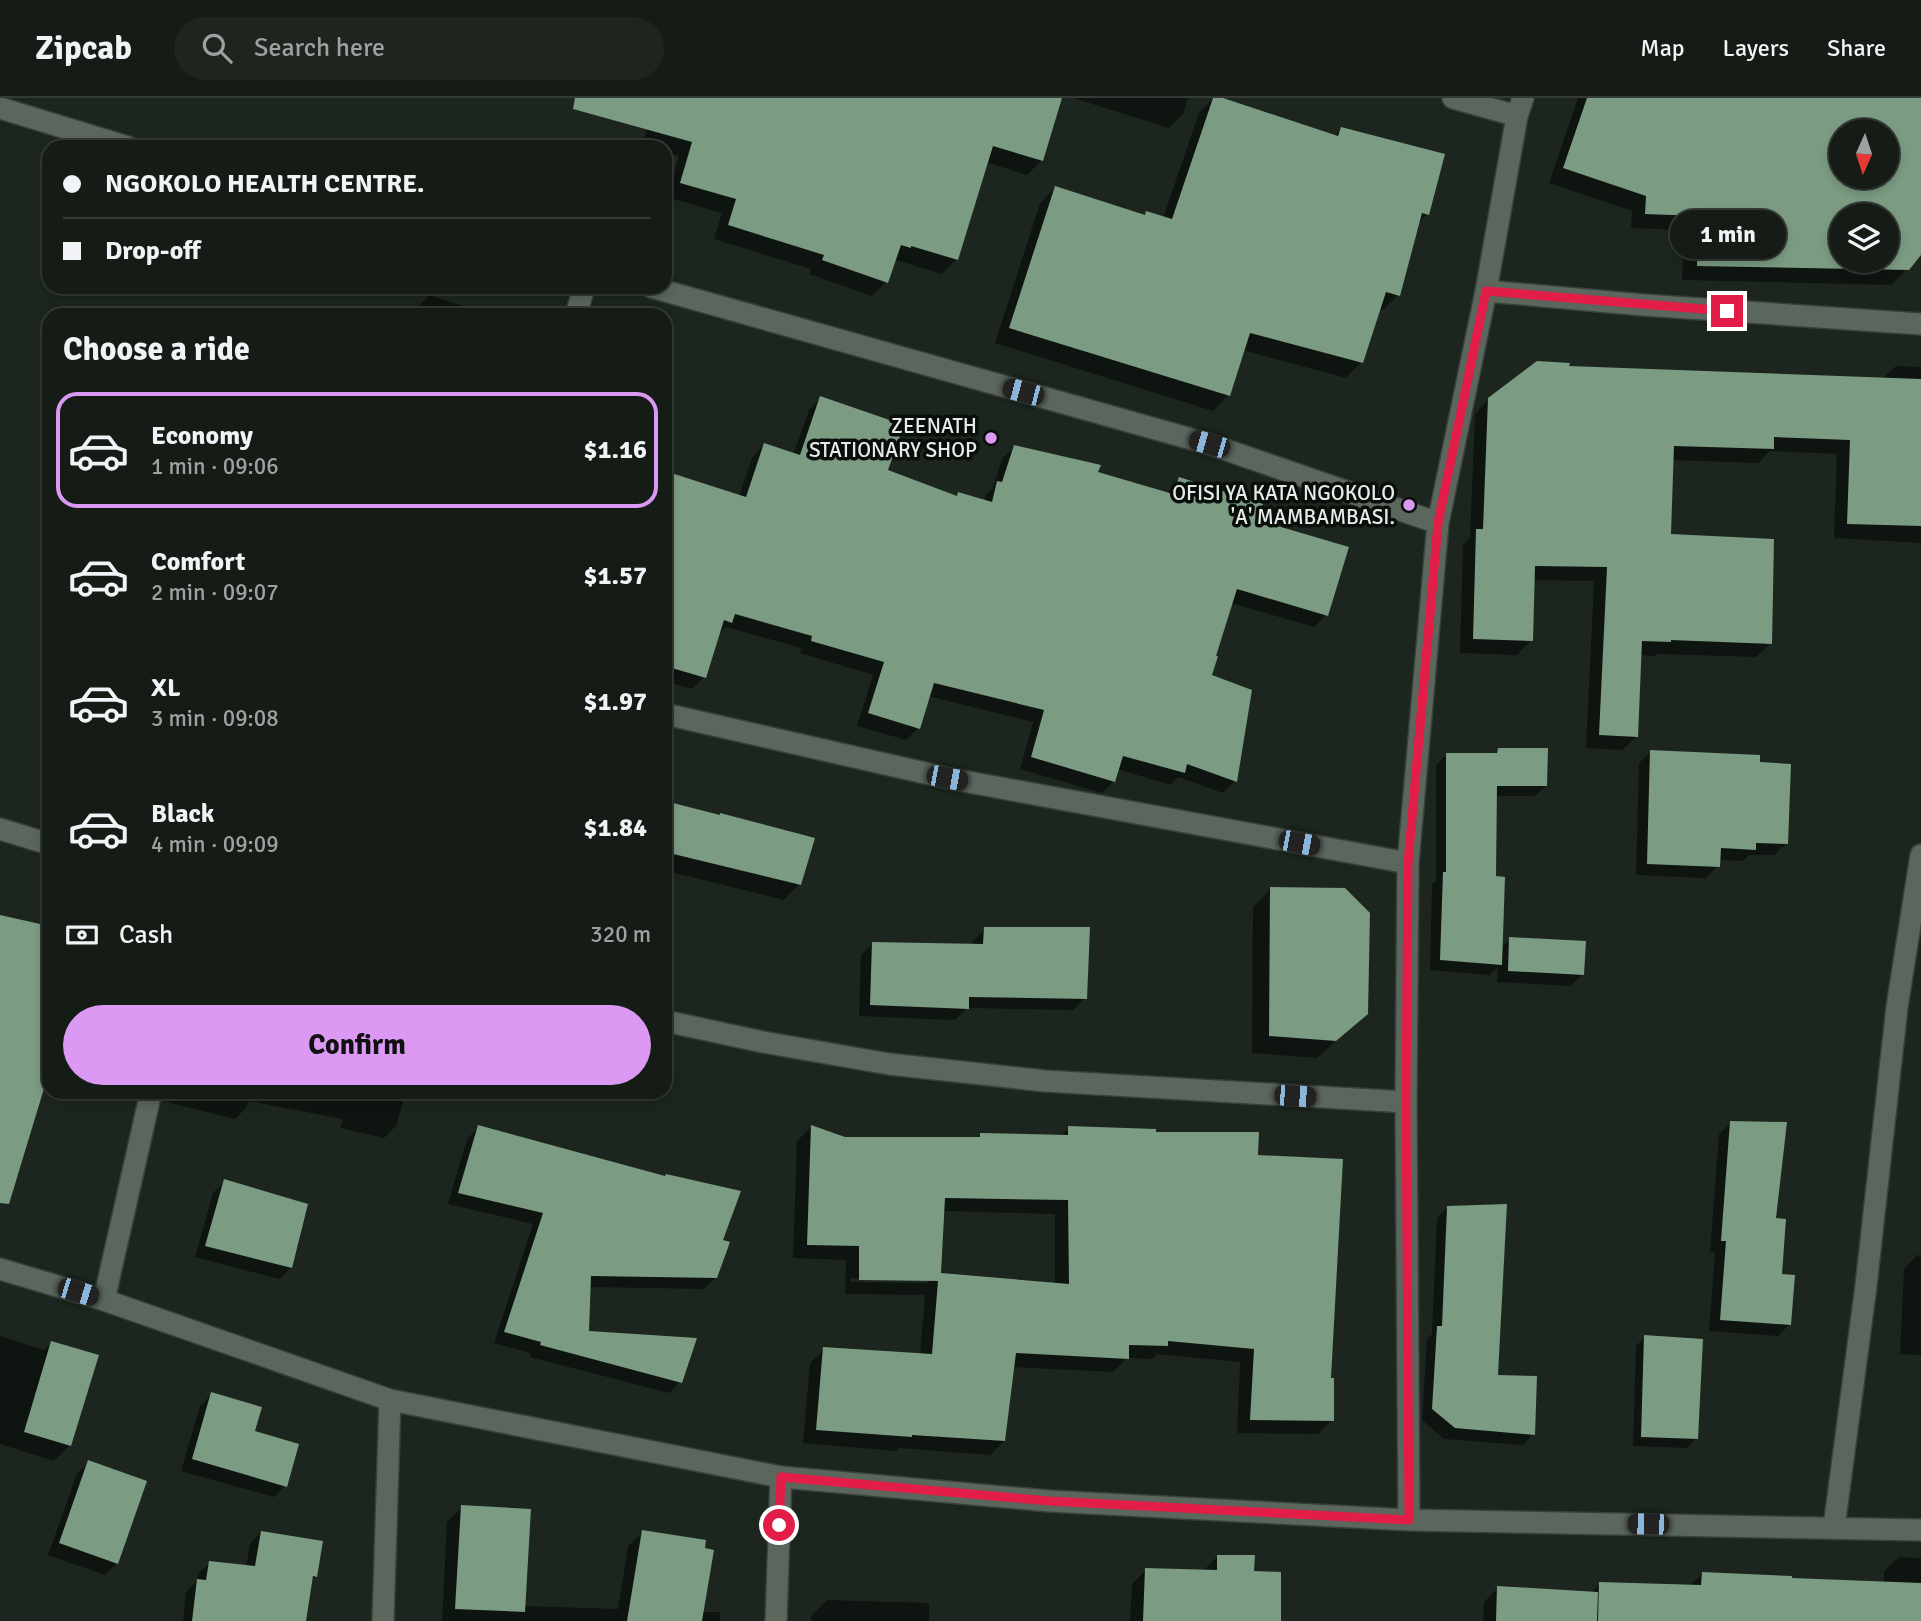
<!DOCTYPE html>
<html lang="en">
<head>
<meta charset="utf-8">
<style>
  :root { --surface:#151c16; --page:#1e251f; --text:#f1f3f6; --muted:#9da1a1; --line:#343a35; --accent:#dc99f4 }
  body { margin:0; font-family:Signika,sans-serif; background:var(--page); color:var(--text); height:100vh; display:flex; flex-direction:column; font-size:26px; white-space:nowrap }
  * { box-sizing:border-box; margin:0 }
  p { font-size:23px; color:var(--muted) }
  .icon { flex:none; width:38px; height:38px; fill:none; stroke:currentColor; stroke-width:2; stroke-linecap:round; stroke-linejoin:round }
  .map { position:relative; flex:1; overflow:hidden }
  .drawer { position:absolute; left:42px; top:210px; width:630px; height:791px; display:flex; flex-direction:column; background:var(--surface); border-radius:21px; box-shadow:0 4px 10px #0003,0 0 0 2px var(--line) }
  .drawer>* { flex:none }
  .guide { position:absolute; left:42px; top:42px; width:630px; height:154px; border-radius:21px; box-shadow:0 4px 10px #0003,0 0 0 2px var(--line); display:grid; align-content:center; height:154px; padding:0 21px; background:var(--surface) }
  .needle { width:46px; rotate:183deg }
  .buttons { position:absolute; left:1829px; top:21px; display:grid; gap:14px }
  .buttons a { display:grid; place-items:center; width:70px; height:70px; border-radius:50%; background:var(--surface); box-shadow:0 4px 10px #0003,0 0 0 2px var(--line); font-size:35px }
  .end { position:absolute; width:32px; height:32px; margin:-16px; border:9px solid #e11d48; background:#fff; box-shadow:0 0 0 4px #fff }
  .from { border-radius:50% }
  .bubble { position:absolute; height:49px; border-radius:24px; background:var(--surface); box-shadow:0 4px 10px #0003,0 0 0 2px var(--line); font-size:23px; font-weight:700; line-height:49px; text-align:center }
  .car { position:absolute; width:21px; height:42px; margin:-21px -10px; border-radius:9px; box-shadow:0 0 5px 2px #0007; background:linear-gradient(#222 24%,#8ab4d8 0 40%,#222 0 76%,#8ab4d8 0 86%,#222 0) }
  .guide b { display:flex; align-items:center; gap:24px; height:66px; font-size:26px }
  .guide b+b { border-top:2px solid var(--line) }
  .guide i { width:18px; height:18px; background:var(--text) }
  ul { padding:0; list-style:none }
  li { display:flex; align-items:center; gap:21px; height:116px; margin:0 14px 10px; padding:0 7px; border:4px solid transparent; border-radius:21px }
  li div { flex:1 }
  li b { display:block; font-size:26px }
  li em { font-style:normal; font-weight:700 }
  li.active { border-color:var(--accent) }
  li>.icon { width:63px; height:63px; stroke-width:1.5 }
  h2 { padding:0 21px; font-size:32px; line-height:84px }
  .pay { display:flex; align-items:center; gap:18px; height:77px; padding:0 21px; font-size:26px }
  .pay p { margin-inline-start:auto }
  .button { display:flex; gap:14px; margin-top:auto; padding:14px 21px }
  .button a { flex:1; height:80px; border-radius:42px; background:var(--accent); color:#111; font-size:28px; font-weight:700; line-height:80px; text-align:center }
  header { display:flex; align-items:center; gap:42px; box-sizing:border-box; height:98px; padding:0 35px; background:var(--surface); border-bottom:2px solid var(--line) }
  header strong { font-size:33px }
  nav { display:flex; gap:38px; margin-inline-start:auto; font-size:24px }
  .search { width:490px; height:63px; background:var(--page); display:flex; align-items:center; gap:18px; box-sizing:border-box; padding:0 24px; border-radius:38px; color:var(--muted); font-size:26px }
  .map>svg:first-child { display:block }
  .shadow { fill:#0007; fill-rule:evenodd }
  .building { fill:#7b9b82; fill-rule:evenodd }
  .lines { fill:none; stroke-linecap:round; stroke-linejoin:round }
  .minor-casing { stroke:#374039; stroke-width:24 }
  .minor { stroke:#5b665d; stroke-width:21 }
  .route { stroke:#e11d48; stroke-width:9 }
  .poi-dot { fill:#dc99f4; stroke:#090e0a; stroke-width:2.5 }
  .labels { text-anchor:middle; stroke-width:7; stroke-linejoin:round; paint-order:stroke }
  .poi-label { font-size:21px; fill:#e6ede8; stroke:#090e0a; text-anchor:end }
</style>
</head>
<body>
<header>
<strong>Zipcab</strong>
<div class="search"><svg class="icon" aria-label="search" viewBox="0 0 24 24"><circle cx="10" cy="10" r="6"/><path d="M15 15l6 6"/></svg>Search here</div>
<nav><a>Map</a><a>Layers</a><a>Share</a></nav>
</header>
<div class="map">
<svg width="1921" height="1523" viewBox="0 0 1921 1523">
  <rect width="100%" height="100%" fill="#1c261e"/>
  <path class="shadow" d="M656,0H1060L1042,62L1027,77L986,64L956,162L942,176L896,162L886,184L872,198L809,176L811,171L714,141L722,115L667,99L679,58L665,54V49L642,48Z
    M1073,0H1188L1183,16L1169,30Z
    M1213,0L1333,39L1341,31L1427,116L1418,126L1398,197L1383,212L1379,211L1361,264L1346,280L1242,252L1228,297L1213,313L995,245L1040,105L1055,90L1144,118L1163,120L1199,15Z
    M1578,0H1921V155L1892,187L1682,182L1684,132L1631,130L1632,113L1549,85ZM1841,33H1886V79H1841ZM1841,117H1886V163H1841Z
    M429,197L490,217H415L418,209Z
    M1896,268L1921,269V445L1834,440L1837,356L1770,353L1758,365L1672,362L1669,438L1771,545L1756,559L1657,556L1655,558L1640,557L1637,638L1622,652L1586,650L1594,483L1533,482L1531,542L1517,557L1460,555L1463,447L1470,440L1475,316L1489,301L1567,270L1882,281Z
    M821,300L886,373L955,399L959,396L984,404L986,397L993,390L1002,361L1015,348L1096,376L1166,396L1179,381L1255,423L1326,517L1314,529L1231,505L1210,578L1235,683L1223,695L1178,679L1171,687L1117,671L1114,683L1102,695L1020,671L1033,624L928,598L918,630L906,642L857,628L873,577L800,555L801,550L726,529L718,536L704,579L692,591L665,583V375L739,398L752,360L764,347L793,357L809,312Z
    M1498,652L1546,688L1535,698H1495V779L1501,850L1510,841L1582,877L1570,888L1497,884L1498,869L1490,877L1430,872L1432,786L1436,783V667L1447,656L1493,657Z
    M1651,654L1759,666L1786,746L1774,757H1749L1743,763L1718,762V768L1706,780L1636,777L1639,665Z
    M665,705L799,786L784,802L675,775L670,780L665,779Z
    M1271,791L1366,915L1317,960L1252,955L1253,809Z
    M985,831L1085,900L1073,912L967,910L955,922L859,918L861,857L873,845L973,848V843Z
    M166,994H406L396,1028L384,1040L340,1030L343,1021L249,1003L247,1009L235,1021L163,1003Z
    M1731,1025L1774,1122L1781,1178L1789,1227L1778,1238L1709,1233L1715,1155L1710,1154L1719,1036Z
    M479,1029L720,1143L716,1179L704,1191L589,1189L587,1235L680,1284L669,1295L530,1259V1255L494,1245L533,1126L448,1106L467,1041Z
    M811,1029L845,1041H977L981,1037L1061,1038L1069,1030L1155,1036L1256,1059L1330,1282L1332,1322L1318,1336L1237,1335L1240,1264L1157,1256L1153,1261L1127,1260L1113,1274L1013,1269L1004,1343L990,1357L899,1350L896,1353L803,1345L810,1265L824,1251L920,1257L925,1197L845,1196L846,1162L793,1160L797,1043ZM942,1113L1055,1116V1186L939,1176ZM850,1180L928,1182V1185L850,1184Z
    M225,1083L291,1170L279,1181L195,1159L213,1095Z
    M1447,1110L1497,1279L1533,1336L1523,1347L1444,1341L1422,1322L1427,1241L1432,1236L1437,1120Z
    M1917,1157L1921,1158V1257L1900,1256L1904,1171Z
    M0,1238L44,1252L52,1245L70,1347L54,1363L0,1346Z
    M1645,1239L1696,1340L1687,1350L1633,1348L1636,1248Z
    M212,1296L285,1388L274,1399L181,1373L200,1308Z
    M89,1364L117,1465L105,1477L48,1457L77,1376Z
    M462,1409L524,1508L618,1511L628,1448L643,1434L701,1514H720V1523H442L447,1424Z
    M261,1434L316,1478L310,1484L304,1523H183L186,1494L197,1483L198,1476L210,1465L246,1469L250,1446Z
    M1218,1458L1252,1475L1279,1523H1130L1132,1486L1146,1472L1203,1473Z
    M1899,1459L1921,1460V1523H1483L1484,1504L1498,1490L1591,1495L1600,1486L1689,1488L1702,1476L1790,1482L1884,1485V1473Z
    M827,1502L929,1505V1523H811V1518Z"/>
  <path class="building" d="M575,0H1062L1043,63L993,48L958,162L911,148V150L901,147L888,185L822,162L824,157L728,127L736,101L680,85L692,44L573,11Z
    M1213,0H1223L1338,38L1341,29L1445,56L1429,117L1422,115L1400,198L1386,194L1363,265L1250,235L1230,298L1009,230L1055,88L1145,117L1146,113L1172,121Z
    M1587,0H1921V157L1909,172L1697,168L1698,118L1645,116L1646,98L1563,70ZM1841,33H1886V79H1841ZM1841,117H1886V163H1841Z
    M1537,263L1570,265L1569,268L1921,281V428L1847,426L1850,342L1774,339V351L1674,348L1671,436L1774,441L1772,546L1671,542V544L1642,543L1638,639L1599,637L1607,469L1535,468L1533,543L1473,541L1476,431H1483L1488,300Z
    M820,298L904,327L888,372L957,398L958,394L992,404L997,383L1002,384L1014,347L1101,367L1098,374L1173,396L1179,379L1263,406L1257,422L1349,449L1328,518L1237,491L1216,558H1218L1212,577L1252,592L1237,684L1187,666L1185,675L1123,658L1115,684L1031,659L1044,612L934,585L920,631L868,615L884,564L811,543L812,538L735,516L732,525L724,522L706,580L665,568V373L746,399L764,345L800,357Z
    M1498,650H1548L1547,688H1497L1496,778L1505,779L1502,867L1440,862L1443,774H1446V655H1497Z
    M1650,652L1760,657V664L1791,666L1788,746L1756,745V752L1721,750L1720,769L1647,766Z
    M665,703L720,717V715L815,740L801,787L665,754Z
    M1270,789L1345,790L1370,815L1368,916L1336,943L1269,938Z
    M0,817L49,828V974L9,1106L0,1105Z
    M984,829H1090L1087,901L969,899V911L870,907L872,844L983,846Z
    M1509,839L1586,843L1584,877L1508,873Z
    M1730,1023L1787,1024L1776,1120L1786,1121L1782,1176L1795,1177L1791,1227L1720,1222L1726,1143H1721Z
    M478,1027L665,1078L666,1076L741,1093L723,1142L730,1144L717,1180L591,1178L589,1233L697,1240L682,1285L540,1247L541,1244L504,1234L543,1115L458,1095Z
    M811,1027L845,1039H980V1035L1068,1037V1028L1156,1031V1034H1259L1258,1057L1343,1061L1331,1280H1334V1323L1250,1322L1254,1251L1168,1243V1248L1129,1247V1261L1016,1255L1005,1343L912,1337V1339L816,1332L823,1249L932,1256L938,1183L859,1182V1148L807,1147ZM945,1100L1068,1102L1069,1186L941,1175Z
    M224,1081L308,1106L292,1170L205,1148Z
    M1507,1106L1498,1277L1537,1278L1535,1337L1455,1330L1432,1311L1437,1228H1442L1447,1108Z
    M1644,1237L1703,1241L1698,1341L1641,1339Z
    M51,1243L99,1257L71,1348L24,1334Z
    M211,1294L262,1309L255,1333L299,1346L287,1389L192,1361Z
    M88,1362L147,1383L118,1466L59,1445Z
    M461,1407L531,1411L525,1514L455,1511Z
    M642,1432L706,1442L705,1450L714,1452L702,1523H627Z
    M261,1433L323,1443L317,1479L313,1478L306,1523H192L197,1481L206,1482L209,1463L255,1468Z
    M1217,1457H1255L1254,1473L1281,1474V1523H1143L1145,1470L1217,1472Z
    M1702,1474L1792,1478V1480L1921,1485V1523H1598L1599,1484L1701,1487Z
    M1497,1488L1598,1494L1597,1523H1496Z"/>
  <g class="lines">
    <defs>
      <path id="minor" d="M1453,0L1517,18
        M0,10L128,49
        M651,189L1209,346L1438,425
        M1486,193L1644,207L1921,226
        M576,217L584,189
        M665,616L947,680L1408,765
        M0,731L49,746
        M665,923L763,944L889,966L1045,983L1406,1004
        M0,1171L104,1202L390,1302L781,1379L1049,1403L1409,1422L1921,1432
        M104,1202L151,994
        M1409,1422L1406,1004L1408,765L1438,425L1486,193L1517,18L1523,0
        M1834,1429L1866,1188L1897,909L1921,757
        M383,1523L390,1302
        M776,1523L781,1379"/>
    </defs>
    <use href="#minor" class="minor-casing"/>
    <use href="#minor" class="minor"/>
  </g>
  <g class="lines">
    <path class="route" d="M779,1427L781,1379L1049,1403L1409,1422L1406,1004L1408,765L1438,425L1486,193L1727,213"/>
  </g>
  <g class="poi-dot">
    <circle cx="991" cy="340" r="7"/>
    <circle cx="1409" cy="407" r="7"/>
  </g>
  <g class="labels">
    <g class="poi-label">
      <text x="977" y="335">ZEENATH<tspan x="977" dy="24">STATIONARY SHOP</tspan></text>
      <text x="1395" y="402">OFISI YA KATA NGOKOLO<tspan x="1395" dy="24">'A' MAMBAMBASI.</tspan></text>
    </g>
  </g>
</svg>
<div class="buttons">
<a><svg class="needle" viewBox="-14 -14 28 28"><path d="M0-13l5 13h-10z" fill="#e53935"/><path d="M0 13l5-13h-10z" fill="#9da1a1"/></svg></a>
<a><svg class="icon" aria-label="layers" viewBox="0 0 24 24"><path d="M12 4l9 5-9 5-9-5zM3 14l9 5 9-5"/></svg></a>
</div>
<i class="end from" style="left:779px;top:1427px"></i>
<i class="end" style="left:1727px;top:213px"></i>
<div class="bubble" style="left:1670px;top:112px;width:116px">1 min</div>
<i class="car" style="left:1023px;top:294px;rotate:285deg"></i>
<i class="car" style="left:1209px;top:346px;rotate:286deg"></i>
<i class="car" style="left:947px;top:680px;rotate:101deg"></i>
<i class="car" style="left:1299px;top:745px;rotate:101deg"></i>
<i class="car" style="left:1295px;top:998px;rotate:94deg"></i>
<i class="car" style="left:78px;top:1194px;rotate:107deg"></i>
<i class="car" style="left:1648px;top:1426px;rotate:271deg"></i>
<div class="guide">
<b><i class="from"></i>NGOKOLO HEALTH CENTRE.</b>
<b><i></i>Drop-off</b>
</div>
<section class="drawer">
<h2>Choose a ride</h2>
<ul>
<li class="active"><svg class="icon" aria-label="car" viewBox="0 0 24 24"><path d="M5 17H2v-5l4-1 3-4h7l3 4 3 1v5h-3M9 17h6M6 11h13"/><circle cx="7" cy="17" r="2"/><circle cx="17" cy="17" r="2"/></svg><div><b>Economy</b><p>1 min · 09:06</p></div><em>$1.16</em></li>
<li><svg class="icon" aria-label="car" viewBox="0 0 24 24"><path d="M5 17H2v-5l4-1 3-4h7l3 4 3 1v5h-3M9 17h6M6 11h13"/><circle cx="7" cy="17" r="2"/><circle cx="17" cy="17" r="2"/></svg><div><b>Comfort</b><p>2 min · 09:07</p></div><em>$1.57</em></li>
<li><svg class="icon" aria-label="car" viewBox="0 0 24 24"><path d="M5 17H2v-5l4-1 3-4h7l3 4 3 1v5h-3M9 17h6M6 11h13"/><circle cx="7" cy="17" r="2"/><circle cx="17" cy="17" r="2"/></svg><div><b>XL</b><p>3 min · 09:08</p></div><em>$1.97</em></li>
<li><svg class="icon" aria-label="car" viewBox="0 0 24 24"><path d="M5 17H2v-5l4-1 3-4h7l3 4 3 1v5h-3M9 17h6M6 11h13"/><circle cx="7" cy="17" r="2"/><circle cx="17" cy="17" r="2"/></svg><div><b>Black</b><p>4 min · 09:09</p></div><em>$1.84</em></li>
</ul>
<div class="pay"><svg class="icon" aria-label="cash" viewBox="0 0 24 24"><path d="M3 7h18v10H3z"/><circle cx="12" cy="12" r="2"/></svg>Cash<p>320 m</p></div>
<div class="button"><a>Confirm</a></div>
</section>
</div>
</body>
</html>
